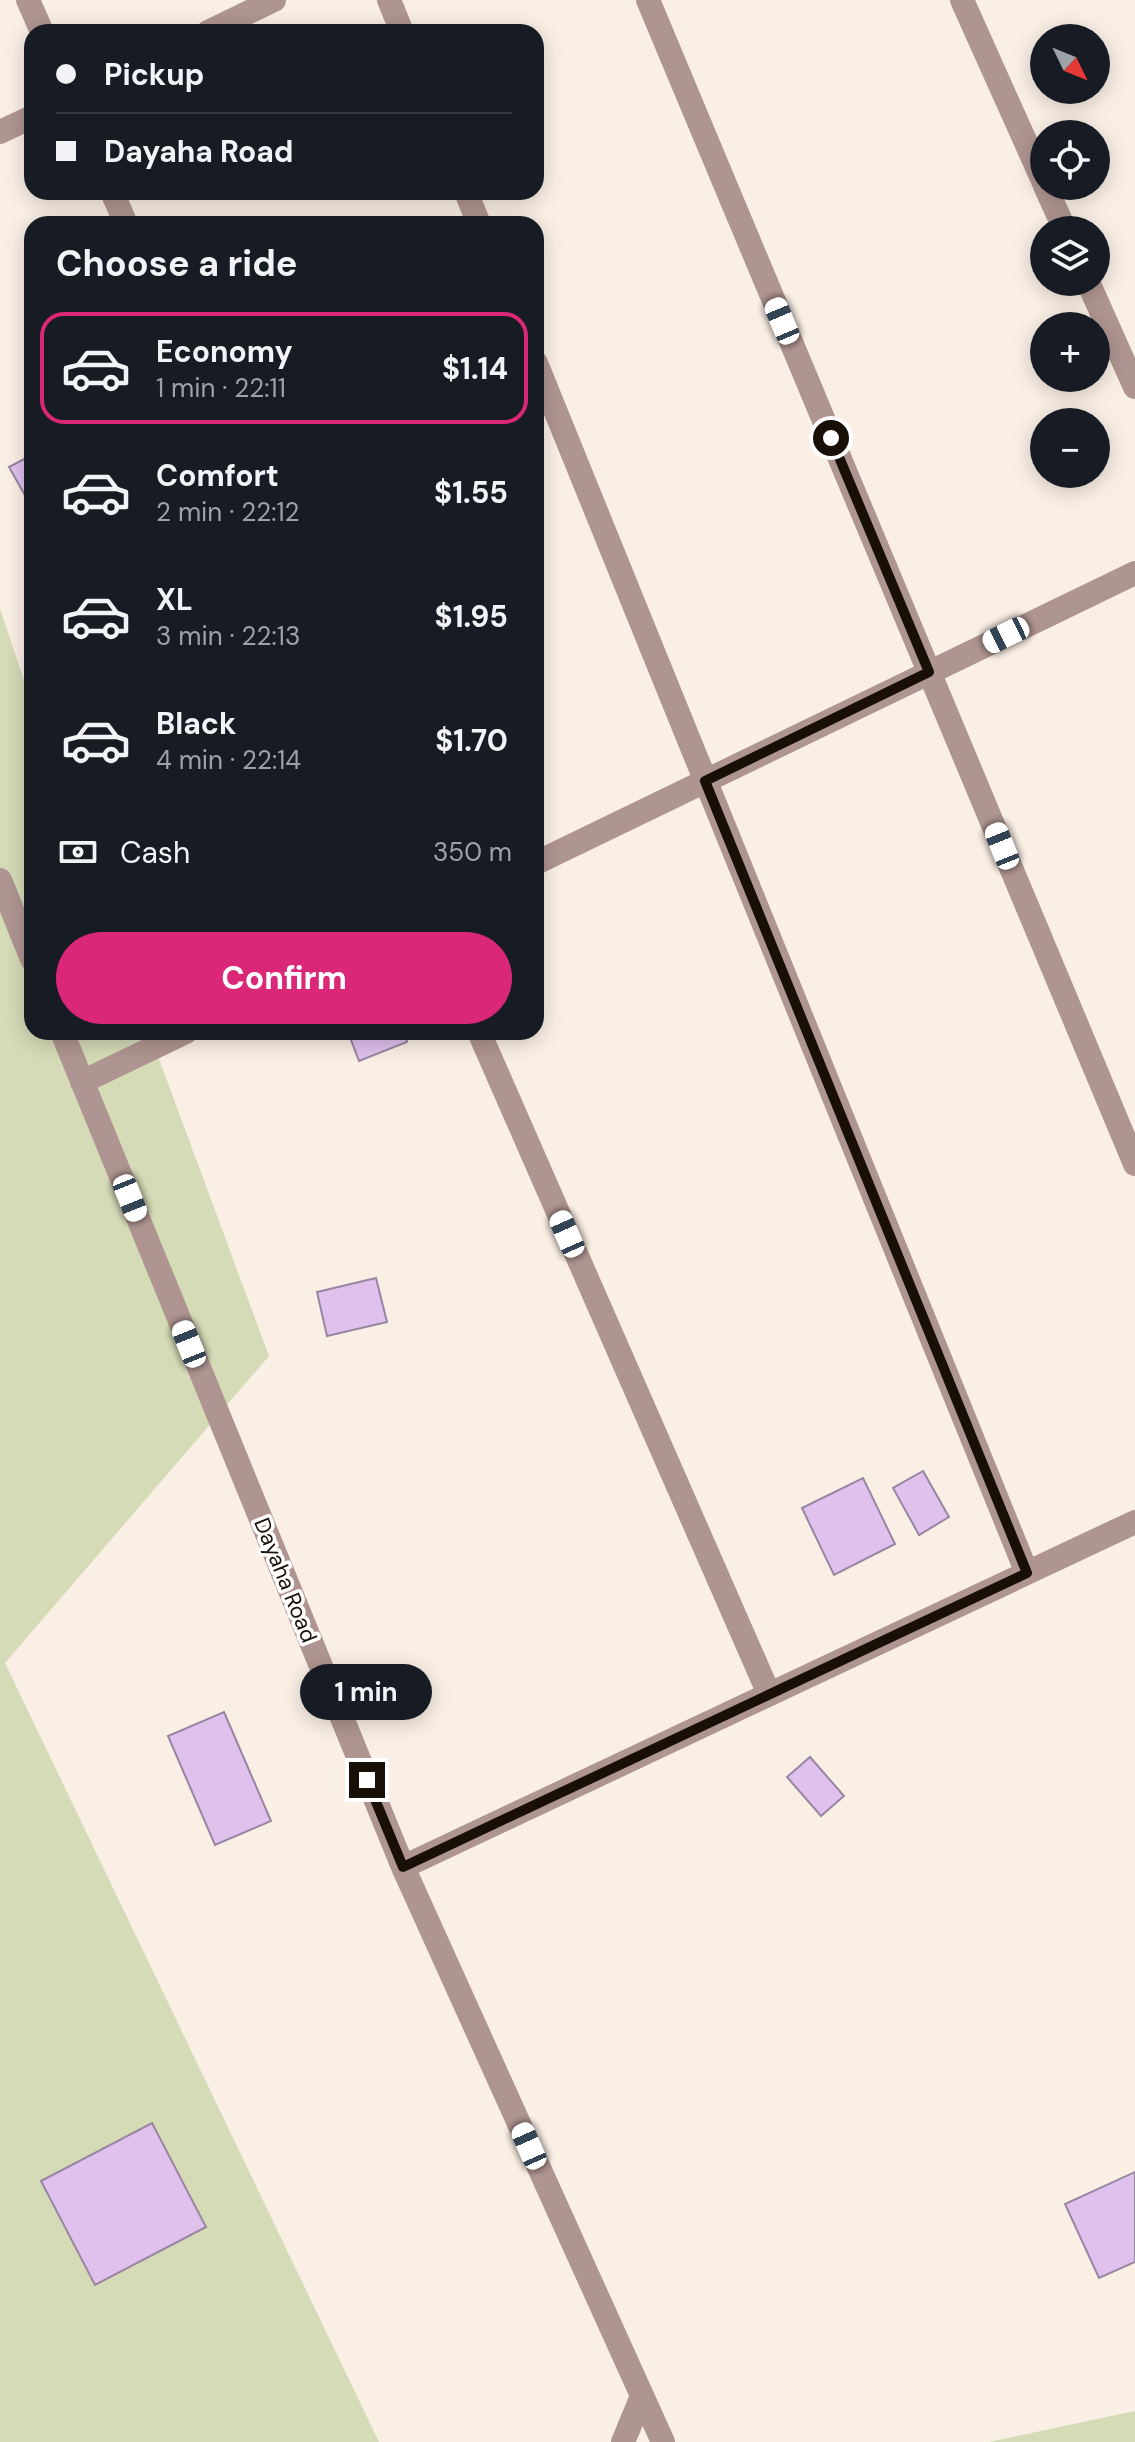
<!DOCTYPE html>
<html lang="en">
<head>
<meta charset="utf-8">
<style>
  :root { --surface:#171b24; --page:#20242c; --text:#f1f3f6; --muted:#9ea1a6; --line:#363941; --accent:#db2777 }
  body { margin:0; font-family:"DM Sans",sans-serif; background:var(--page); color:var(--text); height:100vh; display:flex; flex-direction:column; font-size:30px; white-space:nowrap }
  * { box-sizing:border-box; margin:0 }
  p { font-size:26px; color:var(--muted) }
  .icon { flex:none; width:44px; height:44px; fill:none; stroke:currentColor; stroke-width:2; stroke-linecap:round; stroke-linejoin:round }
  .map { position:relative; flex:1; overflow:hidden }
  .side { position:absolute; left:24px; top:216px; width:520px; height:824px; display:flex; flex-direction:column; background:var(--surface); border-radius:24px; box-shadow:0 4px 20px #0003 }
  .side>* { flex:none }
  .guide { position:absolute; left:24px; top:24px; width:520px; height:176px; border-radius:24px; box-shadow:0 4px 20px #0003; display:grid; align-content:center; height:176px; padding:0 32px; background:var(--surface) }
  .needle { width:52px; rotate:133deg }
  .tools { position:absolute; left:1030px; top:24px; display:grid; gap:16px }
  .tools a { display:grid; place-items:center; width:80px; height:80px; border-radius:50%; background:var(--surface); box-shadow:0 4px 20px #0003; font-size:40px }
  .end { position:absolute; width:36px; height:36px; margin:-18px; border:10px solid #180f07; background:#fff; box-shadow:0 0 0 4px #fff }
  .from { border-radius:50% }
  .bubble { position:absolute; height:56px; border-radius:28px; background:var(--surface); box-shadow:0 4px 20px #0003; font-size:26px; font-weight:700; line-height:56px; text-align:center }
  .car { position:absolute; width:24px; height:48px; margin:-24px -12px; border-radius:10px; box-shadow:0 0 6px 2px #0007; background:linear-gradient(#fff 24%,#345 0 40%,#fff 0 76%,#345 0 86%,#fff 0) }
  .guide b { display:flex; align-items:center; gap:28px; height:76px; font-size:30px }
  .guide b+b { border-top:2px solid var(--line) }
  .guide i { width:20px; height:20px; background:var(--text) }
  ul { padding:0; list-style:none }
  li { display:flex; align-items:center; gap:24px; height:112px; margin:0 16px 12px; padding:0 16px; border:4px solid transparent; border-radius:24px }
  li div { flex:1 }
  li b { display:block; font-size:30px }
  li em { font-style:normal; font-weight:700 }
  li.active { border-color:var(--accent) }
  li>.icon { width:72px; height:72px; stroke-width:1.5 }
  h2 { padding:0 32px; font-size:36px; line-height:96px }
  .pay { display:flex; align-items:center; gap:20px; height:88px; padding:0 32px; font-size:30px }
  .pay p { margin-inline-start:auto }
  .button { display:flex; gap:16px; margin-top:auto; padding:16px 32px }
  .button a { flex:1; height:92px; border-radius:48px; background:var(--accent); color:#fff; font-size:32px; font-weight:700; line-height:92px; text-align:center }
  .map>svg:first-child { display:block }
  .green { fill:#d5dab7 }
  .building { fill:#e0c1ee; stroke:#9886a1; stroke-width:2 }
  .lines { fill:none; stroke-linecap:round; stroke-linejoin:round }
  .minor { stroke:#af9591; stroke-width:24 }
  .route { stroke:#180f07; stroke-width:10 }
  .labels { text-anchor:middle; stroke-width:7; stroke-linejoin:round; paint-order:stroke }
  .street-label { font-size:22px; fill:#180f07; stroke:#fff }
</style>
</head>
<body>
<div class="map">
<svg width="1135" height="2442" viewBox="0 0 1135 2442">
  <rect width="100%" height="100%" fill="#faefe5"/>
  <path class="green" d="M0,609L32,704V1032H149L269,1356L5,1663L379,2442H0Z
    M1135,2411V2442H989Z"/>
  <path class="building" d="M32,455V505L31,506L9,467Z
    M348,1032H404L407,1042L359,1061Z
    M376,1278L387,1322L327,1336L317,1292Z
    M923,1471L949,1517L919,1535L893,1488Z
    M863,1478L895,1544L834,1575L802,1508Z
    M224,1712L271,1821L215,1845L168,1736Z
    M810,1757L844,1796L821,1816L787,1777Z
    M152,2123L206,2227L95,2285L41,2181Z
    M1135,2172V2262L1099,2278L1065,2204Z"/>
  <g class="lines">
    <path class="minor" d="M28,0L42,32
      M389,0L402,32
      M648,0L1135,1164
      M962,0L1044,183
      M208,32L274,0
      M0,132L32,117
      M1045,186L1065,230
      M112,192L126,224
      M466,192L479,224
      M1088,282L1135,387
      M536,363L1027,1573
      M536,863L1135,573
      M0,880L32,959
      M62,1032L403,1867L1135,1522
      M479,1032L769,1694
      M82,1082L186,1032
      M403,1867L663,2442
      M623,2442L642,2396"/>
  </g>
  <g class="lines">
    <path class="route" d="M367,1780L403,1867L1027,1573L705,781L929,672L831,438"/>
  </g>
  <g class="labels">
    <g class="street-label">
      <text transform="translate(286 1580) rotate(68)" y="8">Dayaha Road</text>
    </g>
  </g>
</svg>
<div class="tools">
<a><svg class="needle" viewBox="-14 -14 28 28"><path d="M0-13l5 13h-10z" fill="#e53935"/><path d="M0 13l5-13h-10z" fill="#9ea1a6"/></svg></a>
<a><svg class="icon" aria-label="locate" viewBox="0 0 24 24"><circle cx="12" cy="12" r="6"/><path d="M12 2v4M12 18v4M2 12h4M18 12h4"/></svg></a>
<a><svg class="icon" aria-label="layers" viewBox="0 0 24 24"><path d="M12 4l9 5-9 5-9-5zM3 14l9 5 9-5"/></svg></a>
<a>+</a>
<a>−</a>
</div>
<i class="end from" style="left:831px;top:438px"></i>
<i class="end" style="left:367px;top:1780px"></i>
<div class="bubble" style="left:300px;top:1664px;width:132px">1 min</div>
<i class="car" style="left:782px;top:321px;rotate:337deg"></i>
<i class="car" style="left:1006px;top:635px;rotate:244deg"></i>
<i class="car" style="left:1002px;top:846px;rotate:338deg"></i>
<i class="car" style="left:130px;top:1198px;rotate:158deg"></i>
<i class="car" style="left:567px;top:1234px;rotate:336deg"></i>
<i class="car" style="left:189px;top:1344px;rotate:338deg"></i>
<i class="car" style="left:529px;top:2146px;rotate:336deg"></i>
<div class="guide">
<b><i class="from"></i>Pickup</b>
<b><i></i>Dayaha Road</b>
</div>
<section class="side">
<h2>Choose a ride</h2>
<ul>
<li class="active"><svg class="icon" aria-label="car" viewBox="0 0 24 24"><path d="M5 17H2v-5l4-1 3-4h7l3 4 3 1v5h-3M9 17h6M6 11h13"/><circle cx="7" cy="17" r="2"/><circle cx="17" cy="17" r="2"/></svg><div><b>Economy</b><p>1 min · 22:11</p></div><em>$1.14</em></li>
<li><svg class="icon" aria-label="car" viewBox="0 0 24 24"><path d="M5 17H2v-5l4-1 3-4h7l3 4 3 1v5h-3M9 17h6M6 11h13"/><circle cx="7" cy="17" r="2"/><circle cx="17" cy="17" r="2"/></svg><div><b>Comfort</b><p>2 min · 22:12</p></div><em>$1.55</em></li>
<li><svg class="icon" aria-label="car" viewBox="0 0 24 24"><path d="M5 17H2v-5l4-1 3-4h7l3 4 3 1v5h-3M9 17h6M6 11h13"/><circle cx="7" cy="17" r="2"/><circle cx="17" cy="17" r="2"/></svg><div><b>XL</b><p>3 min · 22:13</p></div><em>$1.95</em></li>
<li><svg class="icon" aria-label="car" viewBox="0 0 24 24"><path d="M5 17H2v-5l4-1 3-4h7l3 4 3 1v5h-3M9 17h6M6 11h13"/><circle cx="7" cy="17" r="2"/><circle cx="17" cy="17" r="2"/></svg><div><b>Black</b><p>4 min · 22:14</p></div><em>$1.70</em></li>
</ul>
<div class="pay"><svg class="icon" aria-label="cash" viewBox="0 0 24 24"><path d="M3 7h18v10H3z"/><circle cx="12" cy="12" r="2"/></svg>Cash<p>350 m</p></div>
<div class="button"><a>Confirm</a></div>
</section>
</div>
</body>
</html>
